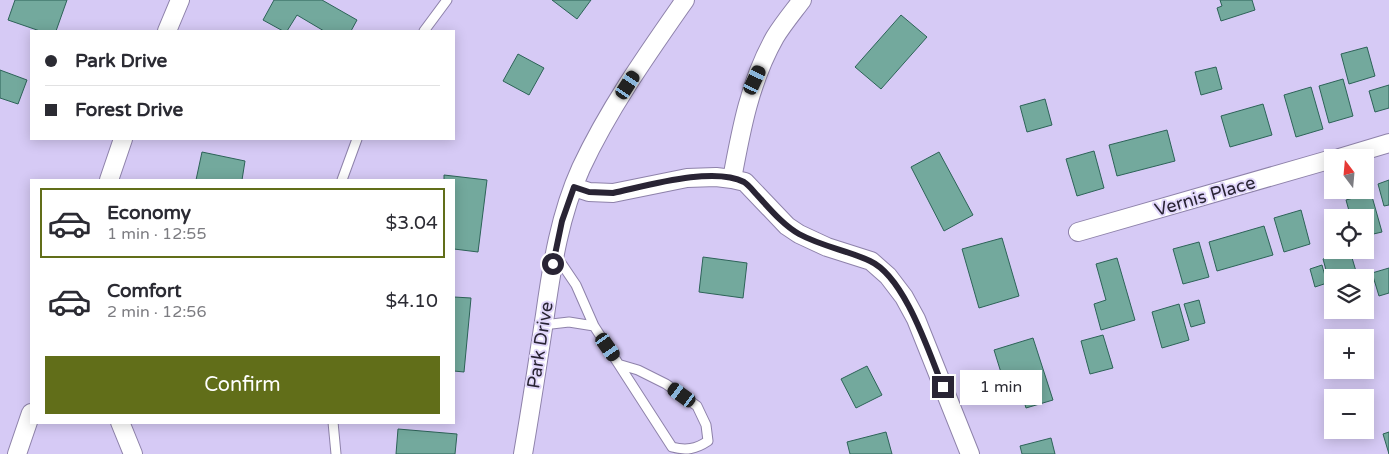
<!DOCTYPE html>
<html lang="en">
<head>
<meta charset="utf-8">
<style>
  :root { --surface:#fff; --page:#f7f7f7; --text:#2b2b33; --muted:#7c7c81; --line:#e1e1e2; --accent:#616e19 }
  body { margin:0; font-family:"Varela Round",sans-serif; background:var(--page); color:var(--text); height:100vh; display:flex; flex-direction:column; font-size:19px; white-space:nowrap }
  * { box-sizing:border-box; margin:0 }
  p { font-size:16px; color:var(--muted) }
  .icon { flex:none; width:28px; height:28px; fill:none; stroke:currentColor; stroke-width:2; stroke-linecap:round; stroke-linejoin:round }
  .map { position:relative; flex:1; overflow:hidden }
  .drawer { position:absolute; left:30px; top:179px; width:425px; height:245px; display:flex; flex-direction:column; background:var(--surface); border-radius:0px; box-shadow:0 2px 12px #0003 }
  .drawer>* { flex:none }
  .guide { position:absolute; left:30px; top:30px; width:425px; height:110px; border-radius:0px; box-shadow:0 2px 12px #0003; display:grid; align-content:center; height:110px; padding:0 15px; background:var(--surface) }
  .needle { width:32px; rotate:344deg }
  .fabs { position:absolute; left:1324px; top:149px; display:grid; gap:10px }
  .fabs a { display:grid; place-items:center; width:50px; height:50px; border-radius:0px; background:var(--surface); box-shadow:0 2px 12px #0003; font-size:25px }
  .end { position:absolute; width:22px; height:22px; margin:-11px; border:6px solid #292434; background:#fff; box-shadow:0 0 0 2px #fff }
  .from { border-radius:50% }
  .bubble { position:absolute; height:35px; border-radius:0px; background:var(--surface); box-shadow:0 2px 12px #0003; font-size:16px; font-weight:600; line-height:35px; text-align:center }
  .car { position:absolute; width:15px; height:30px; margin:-15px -8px; border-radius:6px; box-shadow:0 0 4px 1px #0007; background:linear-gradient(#222 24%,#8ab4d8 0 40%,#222 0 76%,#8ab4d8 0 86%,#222 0) }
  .guide b { display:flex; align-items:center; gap:18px; height:48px; font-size:19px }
  .guide b+b { border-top:1px solid var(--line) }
  .guide i { width:12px; height:12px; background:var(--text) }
  ul { padding:9px 0 0; list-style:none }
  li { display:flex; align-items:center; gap:15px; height:70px; margin:0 10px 8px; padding:0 5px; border:2px solid transparent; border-radius:0px }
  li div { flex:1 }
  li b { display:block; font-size:19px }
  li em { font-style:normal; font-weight:600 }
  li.current { border-color:var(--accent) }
  li>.icon { width:45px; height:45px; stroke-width:1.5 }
  .primary-button { display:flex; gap:10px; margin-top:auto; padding:10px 15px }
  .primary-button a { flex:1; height:58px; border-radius:0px; background:var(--accent); color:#fff; font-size:20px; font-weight:600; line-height:58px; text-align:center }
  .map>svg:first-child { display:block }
  .building { fill:#73a99d; stroke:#2d6358 }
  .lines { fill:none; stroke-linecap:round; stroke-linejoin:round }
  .service-casing { stroke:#8e82aa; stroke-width:11 }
  .minor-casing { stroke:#8e82aa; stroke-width:20 }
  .service { stroke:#fff; stroke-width:9 }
  .minor { stroke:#fff; stroke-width:18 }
  .route { stroke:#292434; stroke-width:6 }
  .labels { text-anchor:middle; stroke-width:4; stroke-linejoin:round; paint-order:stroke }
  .street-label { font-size:18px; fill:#292434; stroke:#e2d8fb }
</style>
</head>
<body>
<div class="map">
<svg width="1389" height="454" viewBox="0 0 1389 454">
  <rect width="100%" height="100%" fill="#d6caf5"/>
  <path class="building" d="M15,0H67L56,31H40L8,20Z
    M274,0H322L357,20L351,31H324L297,15L287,31H283L263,20Z
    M552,0H591L577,19Z
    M1220,0H1252L1255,10L1221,21L1217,8L1222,6Z
    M901,15L927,37L881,89L855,67Z
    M1367,47L1375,76L1349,84L1341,54Z
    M518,54L544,68L529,95L503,81Z
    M1216,67L1222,89L1201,95L1195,72Z
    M0,70L27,80L18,104L0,98Z
    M1343,79L1353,116L1329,123L1319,86Z
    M1389,85V108L1375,112L1369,91Z
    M1311,87L1323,129L1296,137L1284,95Z
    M1045,99L1052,125L1027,132L1020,106Z
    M1263,104L1272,135L1230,147L1221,116Z
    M1167,130L1175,161L1117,176L1109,145Z
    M1094,151L1104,188L1077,196L1066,159Z
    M202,152L245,161L242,180H196Z
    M939,152L973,215L944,231L911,167Z
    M444,175L487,180L478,252L454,249V180H444Z
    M1389,180V205L1384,206L1378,184Z
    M1371,193L1382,232L1365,236V218H1351L1346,200Z
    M1301,210L1310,244L1284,252L1274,218Z
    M1264,226L1273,255L1217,271L1209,242Z
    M1002,238L1019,296L979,308L962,249Z
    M1199,242L1209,277L1183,284L1173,249Z
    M1350,251L1358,278H1332V292L1323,259Z
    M703,257L747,263L743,298L699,292Z
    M1117,258L1135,320L1101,330L1094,304L1106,300L1096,264Z
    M1322,265L1327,283L1315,287L1310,269Z
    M1389,268V293L1379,296L1372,273Z
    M454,297L471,298L464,372L454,371Z
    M1199,300L1205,323L1191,327L1184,304Z
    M1179,304L1189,340L1162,348L1152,312Z
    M1103,335L1113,368L1090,374L1081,341Z
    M1033,338L1053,400L1026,408L1016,374L1003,379L994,350Z
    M867,366L882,395L856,408L841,379Z
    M398,429L457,434L455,454H396Z
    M886,432L892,454H850L847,442Z
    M1389,432V454L1383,434Z
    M1051,438L1055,454H1022L1020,446Z"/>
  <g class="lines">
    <defs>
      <path id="service" d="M424,31L447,0
        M342,180L357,139
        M555,254L576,285L594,326
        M543,325L569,322L594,326L672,447C686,451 696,449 708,441L706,425L697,406L666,384L638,370L621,365
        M333,422L336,454"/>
      <path id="minor" d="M167,31L180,0
        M1339,158L1389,143
        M732,179C741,130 750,81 775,37C783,24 793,12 802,0
        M109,180L123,139
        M574,187L589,192L613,193L687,178L716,177L732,179L745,182L787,226L799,234L827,247L871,261L888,276L904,297L916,319L970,454
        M1078,232L1332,159
        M120,422L133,454
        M17,454L31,413
        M523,454C531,408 538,361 545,315C552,265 560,214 581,168C609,108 648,53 685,0"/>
    </defs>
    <use href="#service" class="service-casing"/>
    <use href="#minor" class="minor-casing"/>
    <use href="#service" class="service"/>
    <use href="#minor" class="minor"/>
  </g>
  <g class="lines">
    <path class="route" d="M553,264L562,221L574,187L589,192L613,193C646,186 713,166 744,182C749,185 753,191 757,195C770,209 783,225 799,234C823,247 847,250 870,261C905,277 929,353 943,387"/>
  </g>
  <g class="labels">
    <g class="street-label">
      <text transform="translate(1205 196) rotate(-16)" y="6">Vernis Place</text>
      <text transform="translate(540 345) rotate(-81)" y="6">Park Drive</text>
    </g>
  </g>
</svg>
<div class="fabs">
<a><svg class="needle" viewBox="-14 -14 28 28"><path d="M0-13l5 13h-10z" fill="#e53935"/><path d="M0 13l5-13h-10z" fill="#7c7c81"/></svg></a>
<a><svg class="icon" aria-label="locate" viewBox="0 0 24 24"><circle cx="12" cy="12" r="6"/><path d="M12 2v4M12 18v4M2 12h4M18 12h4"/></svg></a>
<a><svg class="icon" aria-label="layers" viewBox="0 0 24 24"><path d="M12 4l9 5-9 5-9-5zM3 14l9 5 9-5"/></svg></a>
<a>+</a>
<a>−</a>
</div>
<i class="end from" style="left:553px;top:264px"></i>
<i class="end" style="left:943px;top:387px"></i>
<div class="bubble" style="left:960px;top:370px;width:82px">1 min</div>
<i class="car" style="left:755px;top:80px;rotate:25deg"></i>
<i class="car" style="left:628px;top:85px;rotate:33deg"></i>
<i class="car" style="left:608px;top:347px;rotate:145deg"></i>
<i class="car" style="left:682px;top:395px;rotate:306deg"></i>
<div class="guide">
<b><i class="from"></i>Park Drive</b>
<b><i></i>Forest Drive</b>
</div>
<section class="drawer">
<ul>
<li class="current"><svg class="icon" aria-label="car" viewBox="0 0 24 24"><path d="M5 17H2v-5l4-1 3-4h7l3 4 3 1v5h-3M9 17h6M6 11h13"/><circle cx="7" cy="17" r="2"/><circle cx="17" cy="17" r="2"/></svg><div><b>Economy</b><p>1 min · 12:55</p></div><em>$3.04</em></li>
<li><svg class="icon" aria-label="car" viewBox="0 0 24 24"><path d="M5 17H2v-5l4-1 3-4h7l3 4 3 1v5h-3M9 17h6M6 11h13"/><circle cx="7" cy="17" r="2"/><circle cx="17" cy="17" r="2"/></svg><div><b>Comfort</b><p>2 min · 12:56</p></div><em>$4.10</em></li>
</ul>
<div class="primary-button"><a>Confirm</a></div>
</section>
</div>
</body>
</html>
